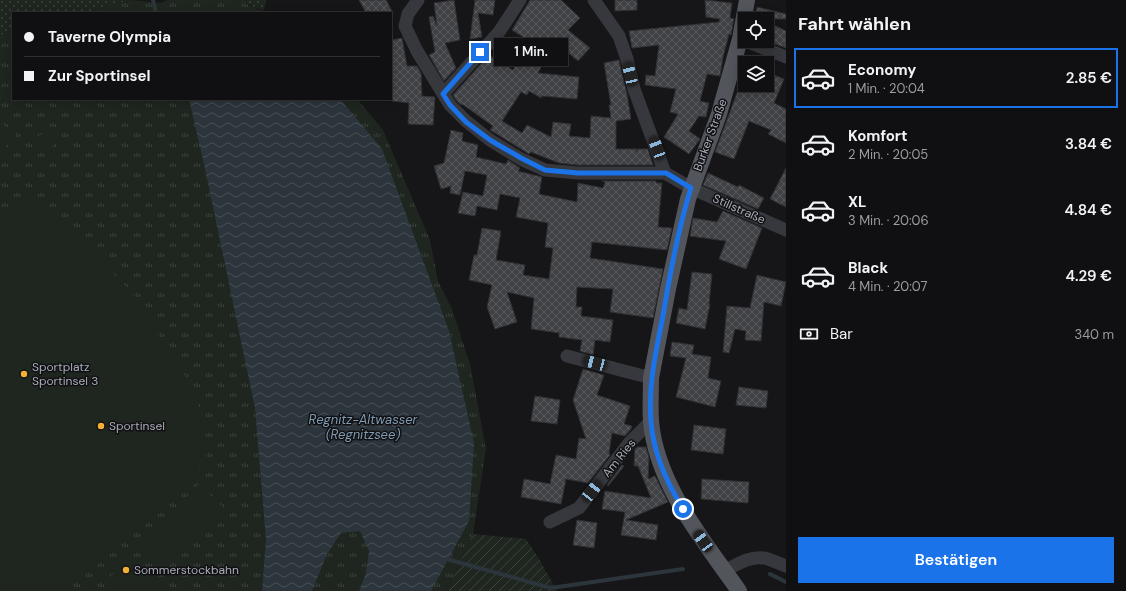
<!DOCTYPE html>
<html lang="de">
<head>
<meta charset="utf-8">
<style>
  :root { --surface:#101012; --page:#1e1e20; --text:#f1f3f6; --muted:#9c9d9f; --line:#303032; --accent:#1a73e8 }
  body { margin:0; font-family:"DM Sans",sans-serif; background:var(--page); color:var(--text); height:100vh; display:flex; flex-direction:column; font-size:15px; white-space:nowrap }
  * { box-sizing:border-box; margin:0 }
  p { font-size:13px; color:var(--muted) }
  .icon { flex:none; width:22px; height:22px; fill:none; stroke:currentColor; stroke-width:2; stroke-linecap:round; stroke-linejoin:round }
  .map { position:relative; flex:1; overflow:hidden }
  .panel { display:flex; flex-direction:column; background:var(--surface); width:340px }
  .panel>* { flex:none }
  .hud { position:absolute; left:12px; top:12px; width:380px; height:88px; border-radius:0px; box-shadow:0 2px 10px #0003,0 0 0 1px var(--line); display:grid; align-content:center; height:88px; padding:0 12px; background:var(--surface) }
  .fabs { position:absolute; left:738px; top:12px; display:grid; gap:8px }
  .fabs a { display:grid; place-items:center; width:36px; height:36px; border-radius:0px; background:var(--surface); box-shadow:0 2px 10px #0003,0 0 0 1px var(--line); font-size:20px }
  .end { position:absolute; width:18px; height:18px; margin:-9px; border:5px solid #1a73e8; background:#fff; box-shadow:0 0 0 2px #fff }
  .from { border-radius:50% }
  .bubble { position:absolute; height:28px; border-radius:0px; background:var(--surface); box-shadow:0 2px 10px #0003,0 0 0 1px var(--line); font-size:13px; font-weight:600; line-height:28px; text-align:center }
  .car { position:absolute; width:12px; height:24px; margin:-12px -6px; border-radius:5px; box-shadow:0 0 3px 1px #0007; background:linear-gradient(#222 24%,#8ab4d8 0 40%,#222 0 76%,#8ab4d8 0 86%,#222 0) }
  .hud b { display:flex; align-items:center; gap:14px; height:38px; font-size:15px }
  .hud b+b { border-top:1px solid var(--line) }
  .hud i { width:10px; height:10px; background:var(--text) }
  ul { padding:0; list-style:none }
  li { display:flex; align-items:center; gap:12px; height:60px; margin:0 8px 6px; padding:0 4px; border:2px solid transparent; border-radius:0px }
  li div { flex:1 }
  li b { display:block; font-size:15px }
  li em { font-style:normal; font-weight:600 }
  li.current { border-color:var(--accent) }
  li>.icon { width:36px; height:36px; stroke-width:1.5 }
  h2 { padding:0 12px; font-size:18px; line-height:48px }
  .pay { display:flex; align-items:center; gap:10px; height:44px; padding:0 12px; font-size:15px }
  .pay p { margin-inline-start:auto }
  .primary-button { display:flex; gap:8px; margin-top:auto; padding:8px 12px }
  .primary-button a { flex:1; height:46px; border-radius:0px; background:var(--accent); color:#fff; font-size:16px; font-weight:600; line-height:46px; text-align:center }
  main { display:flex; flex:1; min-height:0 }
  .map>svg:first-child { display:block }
  .grass { fill:url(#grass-dots) }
  .park { fill:url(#park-tufts) }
  .garden { fill:url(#garden-furrows) }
  .pitch { fill:#1e261f }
  .water { fill:url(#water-waves) }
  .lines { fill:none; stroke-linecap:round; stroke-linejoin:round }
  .stream { stroke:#2c353c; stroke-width:4 }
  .building { fill:url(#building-cross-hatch); stroke:#303034 }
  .minor { stroke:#37383d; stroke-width:13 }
  .major { stroke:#53555c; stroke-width:16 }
  .route { stroke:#1a73e8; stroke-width:5 }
  .poi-dot { fill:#f2b134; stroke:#111113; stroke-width:1.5 }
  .labels { text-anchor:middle; stroke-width:3; stroke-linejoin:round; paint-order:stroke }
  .street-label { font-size:12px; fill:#a8adb8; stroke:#111113 }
  .poi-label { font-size:12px; fill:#a8adb8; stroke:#111113; text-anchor:start }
  .water-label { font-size:13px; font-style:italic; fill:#7f9bb3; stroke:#111113 }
</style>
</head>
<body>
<main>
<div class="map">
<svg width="786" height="591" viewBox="0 0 786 591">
  <defs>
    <pattern id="grass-dots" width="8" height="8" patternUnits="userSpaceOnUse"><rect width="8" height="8" fill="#1e261f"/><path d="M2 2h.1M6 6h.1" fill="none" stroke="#3c433d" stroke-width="1.8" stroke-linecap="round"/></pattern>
    <pattern id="park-tufts" width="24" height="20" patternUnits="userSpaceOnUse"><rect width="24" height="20" fill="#1e261f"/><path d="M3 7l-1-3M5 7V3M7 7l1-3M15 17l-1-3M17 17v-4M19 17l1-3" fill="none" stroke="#3c433d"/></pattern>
    <pattern id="garden-furrows" width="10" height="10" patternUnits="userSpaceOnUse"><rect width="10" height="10" fill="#1e261f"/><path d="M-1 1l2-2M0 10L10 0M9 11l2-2" fill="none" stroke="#3c433d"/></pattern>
    <pattern id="water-waves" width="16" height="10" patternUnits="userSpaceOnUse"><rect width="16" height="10" fill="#2c353c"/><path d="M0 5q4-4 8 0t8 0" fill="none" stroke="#485056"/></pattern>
    <pattern id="building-cross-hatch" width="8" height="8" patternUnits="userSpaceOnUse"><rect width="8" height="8" fill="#404145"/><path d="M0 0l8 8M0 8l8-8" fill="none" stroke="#595a5e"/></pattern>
  </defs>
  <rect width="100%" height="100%" fill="#161618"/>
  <path class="grass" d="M0,0H130L84,13H13V33L0,35Z
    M238,0H266L264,11Z"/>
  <path class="park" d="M130,0L161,3L168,0H238L266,13H84Z
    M13,33V99H357L383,130L430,240L438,281L452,309L470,364L486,449L473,534L446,591H0V35Z"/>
  <path class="garden" d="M473,534L526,539L539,559L557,591H446Z"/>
  <path class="pitch" d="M0,122L16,136L0,153Z
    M50,126L61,138L44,154L33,142Z
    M23,199L43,202L136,297L165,346L196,392L207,459L66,591H0V220Z
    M199,484L225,509L163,572L138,547Z
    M124,560L163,591H123L109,579Z"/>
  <path class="water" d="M189,99H340L382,149L449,331L474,443L469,521L431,591H359L366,573L369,551L360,531L341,533L327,554L312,591H262L266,539L255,408L204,164Z"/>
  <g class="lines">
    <path class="stream" d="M153,0L156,13
      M447,559L551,588L683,569
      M770,574L786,582"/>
  </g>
  <path class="building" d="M359,0H386L393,13H366Z
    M454,0L460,40L445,43L456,68L444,81L429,55L435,52L429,17L433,16L437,26L434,3Z
    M475,0H495L493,15L478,13L482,37L470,39Z
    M530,0H561L580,18L568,30L590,48L578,61L554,41L538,73L579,77L577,99L542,96L541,98L529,91L527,95L521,92L502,121L522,133L527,125L551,137L553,122L571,124L569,136L590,138L591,116L611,118L609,105H611L604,63L619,60L627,94L631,119L616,121V149H637V152L638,149H648L653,165H578L559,163L531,152L529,154L495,133L490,130L493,126L462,104L461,105L456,100L453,95L489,55L513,70L528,40L512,30Z
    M615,0H637V10L615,11Z
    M705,0L732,3L730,18L734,19L731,35L729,34L723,57L720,76L707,74L700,101L709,103L706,117L699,116L689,131L700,139L689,154L664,137L678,114L670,112L676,89L645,85L646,75L655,76L659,45L632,48L629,31L719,22L720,19L706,17Z
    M757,7L786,14V19H755Z
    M767,22L786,31V48L767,41Z
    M402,38L407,66H417L421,73L422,96L435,97L433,125L408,124L409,103L392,101L393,84H391V40Z
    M767,72L784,79L774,103L786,109V143L768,134L771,130L749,121L734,159L715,152L740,85H767Z
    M451,130L463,133L462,141L478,145L476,157L506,164L508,160L520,168L518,171L542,177L539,194L577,202L578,183L603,188L605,182L602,181H656V183H662L658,227L672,228L667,250L592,242L590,258L663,269L653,318L610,312L613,289L577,287L576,307H582L581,316L613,320L610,342L595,340L593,355L580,351L582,340L559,337V333L531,329L534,298L507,292L517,322L495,329L487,307L492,285L469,280L474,255H477L482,228L501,231L496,260L525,265L523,275L549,279L553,248L545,247L548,223L516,217L520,198L500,194L497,210L477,206L475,216L458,213L463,192L483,196L487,175L465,171L460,195L450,193L451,186L441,189L434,166L444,163Z
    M786,168V207L770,199Z
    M708,173L738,187L739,185L764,198L758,209L703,185Z
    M723,211L762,228L746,269L719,259L726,241L690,236L693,218L717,222Z
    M692,272L712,274L709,304H710L705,329L676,323L679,308L687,310Z
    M757,275L786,282L781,306L764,302L761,341L745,340L746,331L735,329L729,353L723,352L727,306L750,308Z
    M672,342L694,345L692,354L711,357L708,378L721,381L715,407L676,397L686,358L670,356Z
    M583,369L604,375L597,395L630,406L624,424L632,426L631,429L625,436L612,433L609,453L610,455L588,483L566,479L561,504L521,497L524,479L550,484L556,455L576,459L579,438L586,439L573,400Z
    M739,387L768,391L766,408L736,405Z
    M535,396L560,400L557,424L531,421Z
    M694,425L726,429L723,454L691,450Z
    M637,447H646L649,458L648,479L655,476L668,502L626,520L658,525L656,540L621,535L625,512L602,509L605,491L651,498L638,466H634L635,449Z
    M622,465L624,466L608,486L607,485Z
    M702,479L749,482L748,503L701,499Z
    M577,520L597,523L594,548L573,545Z"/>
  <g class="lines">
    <path class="minor" d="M418,0L408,14L405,26L417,51L450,105L466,121L490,140L521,159L545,170L578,173H665L691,188L786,230
      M594,0L619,36L627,59L634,89L665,173
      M740,39L786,57
      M443,94L499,32L520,0
      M567,356L651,378
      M550,522L579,508L630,442L651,421
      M725,571C737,564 753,554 768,559C774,561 780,564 786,566"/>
    <path class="major" d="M739,591C704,541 656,484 651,421C650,407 651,392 651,378L668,289L688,199L719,114L740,39L747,0"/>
  </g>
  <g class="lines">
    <path class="route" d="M480,52L443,94L450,105L466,122L490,140L521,158L545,170L578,173H666L691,188C678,229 670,273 663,316C656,351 648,385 651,421C653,452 667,483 683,509"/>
  </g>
  <g class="poi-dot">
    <circle cx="24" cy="374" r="4"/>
    <circle cx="101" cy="426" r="4"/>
    <circle cx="126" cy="570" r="4"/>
  </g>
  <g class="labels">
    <g class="street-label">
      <text transform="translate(710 135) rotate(-70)" y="4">Burker Straße</text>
      <text transform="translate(739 209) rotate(24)" y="4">Stillstraße</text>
      <text transform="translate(619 458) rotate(-51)" y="4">Am Ries</text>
    </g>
    <g class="poi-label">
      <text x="32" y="371">Sportplatz<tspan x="32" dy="14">Sportinsel 3</tspan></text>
      <text x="109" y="430">Sportinsel</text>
      <text x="134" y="574">Sommerstockbahn</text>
    </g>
    <g class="water-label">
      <text x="363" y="424">Regnitz-Altwasser<tspan x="363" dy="15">(Regnitzsee)</tspan></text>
    </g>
  </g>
</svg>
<div class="fabs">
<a><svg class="icon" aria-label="locate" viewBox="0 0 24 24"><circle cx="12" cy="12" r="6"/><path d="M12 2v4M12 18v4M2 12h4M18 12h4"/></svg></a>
<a><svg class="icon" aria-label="layers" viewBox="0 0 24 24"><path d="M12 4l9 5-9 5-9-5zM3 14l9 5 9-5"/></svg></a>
</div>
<i class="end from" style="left:683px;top:509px"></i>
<i class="end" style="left:480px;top:52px"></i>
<div class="bubble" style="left:494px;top:38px;width:74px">1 Min.</div>
<i class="car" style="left:630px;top:74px;rotate:347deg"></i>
<i class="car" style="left:657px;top:148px;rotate:339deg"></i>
<i class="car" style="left:595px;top:363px;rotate:285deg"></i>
<i class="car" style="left:592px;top:491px;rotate:38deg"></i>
<i class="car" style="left:703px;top:541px;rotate:324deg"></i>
<div class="hud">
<b><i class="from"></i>Taverne Olympia</b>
<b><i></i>Zur Sportinsel</b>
</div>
</div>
<section class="panel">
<h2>Fahrt wählen</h2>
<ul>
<li class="current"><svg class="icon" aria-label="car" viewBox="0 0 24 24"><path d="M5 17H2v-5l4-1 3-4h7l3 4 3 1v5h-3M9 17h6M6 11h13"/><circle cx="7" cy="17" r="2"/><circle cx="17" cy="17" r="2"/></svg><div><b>Economy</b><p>1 Min. · 20:04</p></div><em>2.85 €</em></li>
<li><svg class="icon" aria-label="car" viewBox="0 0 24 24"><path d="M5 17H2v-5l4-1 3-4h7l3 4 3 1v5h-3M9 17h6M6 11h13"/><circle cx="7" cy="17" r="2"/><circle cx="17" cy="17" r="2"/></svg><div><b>Komfort</b><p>2 Min. · 20:05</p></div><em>3.84 €</em></li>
<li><svg class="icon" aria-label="car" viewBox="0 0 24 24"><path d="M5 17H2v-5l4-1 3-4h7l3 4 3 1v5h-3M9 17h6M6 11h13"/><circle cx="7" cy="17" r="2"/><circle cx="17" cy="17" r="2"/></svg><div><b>XL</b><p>3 Min. · 20:06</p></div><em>4.84 €</em></li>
<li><svg class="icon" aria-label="car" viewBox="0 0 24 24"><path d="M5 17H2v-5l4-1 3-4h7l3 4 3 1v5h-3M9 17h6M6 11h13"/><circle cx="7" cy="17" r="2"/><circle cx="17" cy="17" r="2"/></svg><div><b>Black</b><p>4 Min. · 20:07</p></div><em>4.29 €</em></li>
</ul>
<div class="pay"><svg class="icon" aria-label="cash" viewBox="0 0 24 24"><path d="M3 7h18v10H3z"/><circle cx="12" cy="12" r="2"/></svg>Bar<p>340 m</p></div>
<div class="primary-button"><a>Bestätigen</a></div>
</section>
</main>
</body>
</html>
